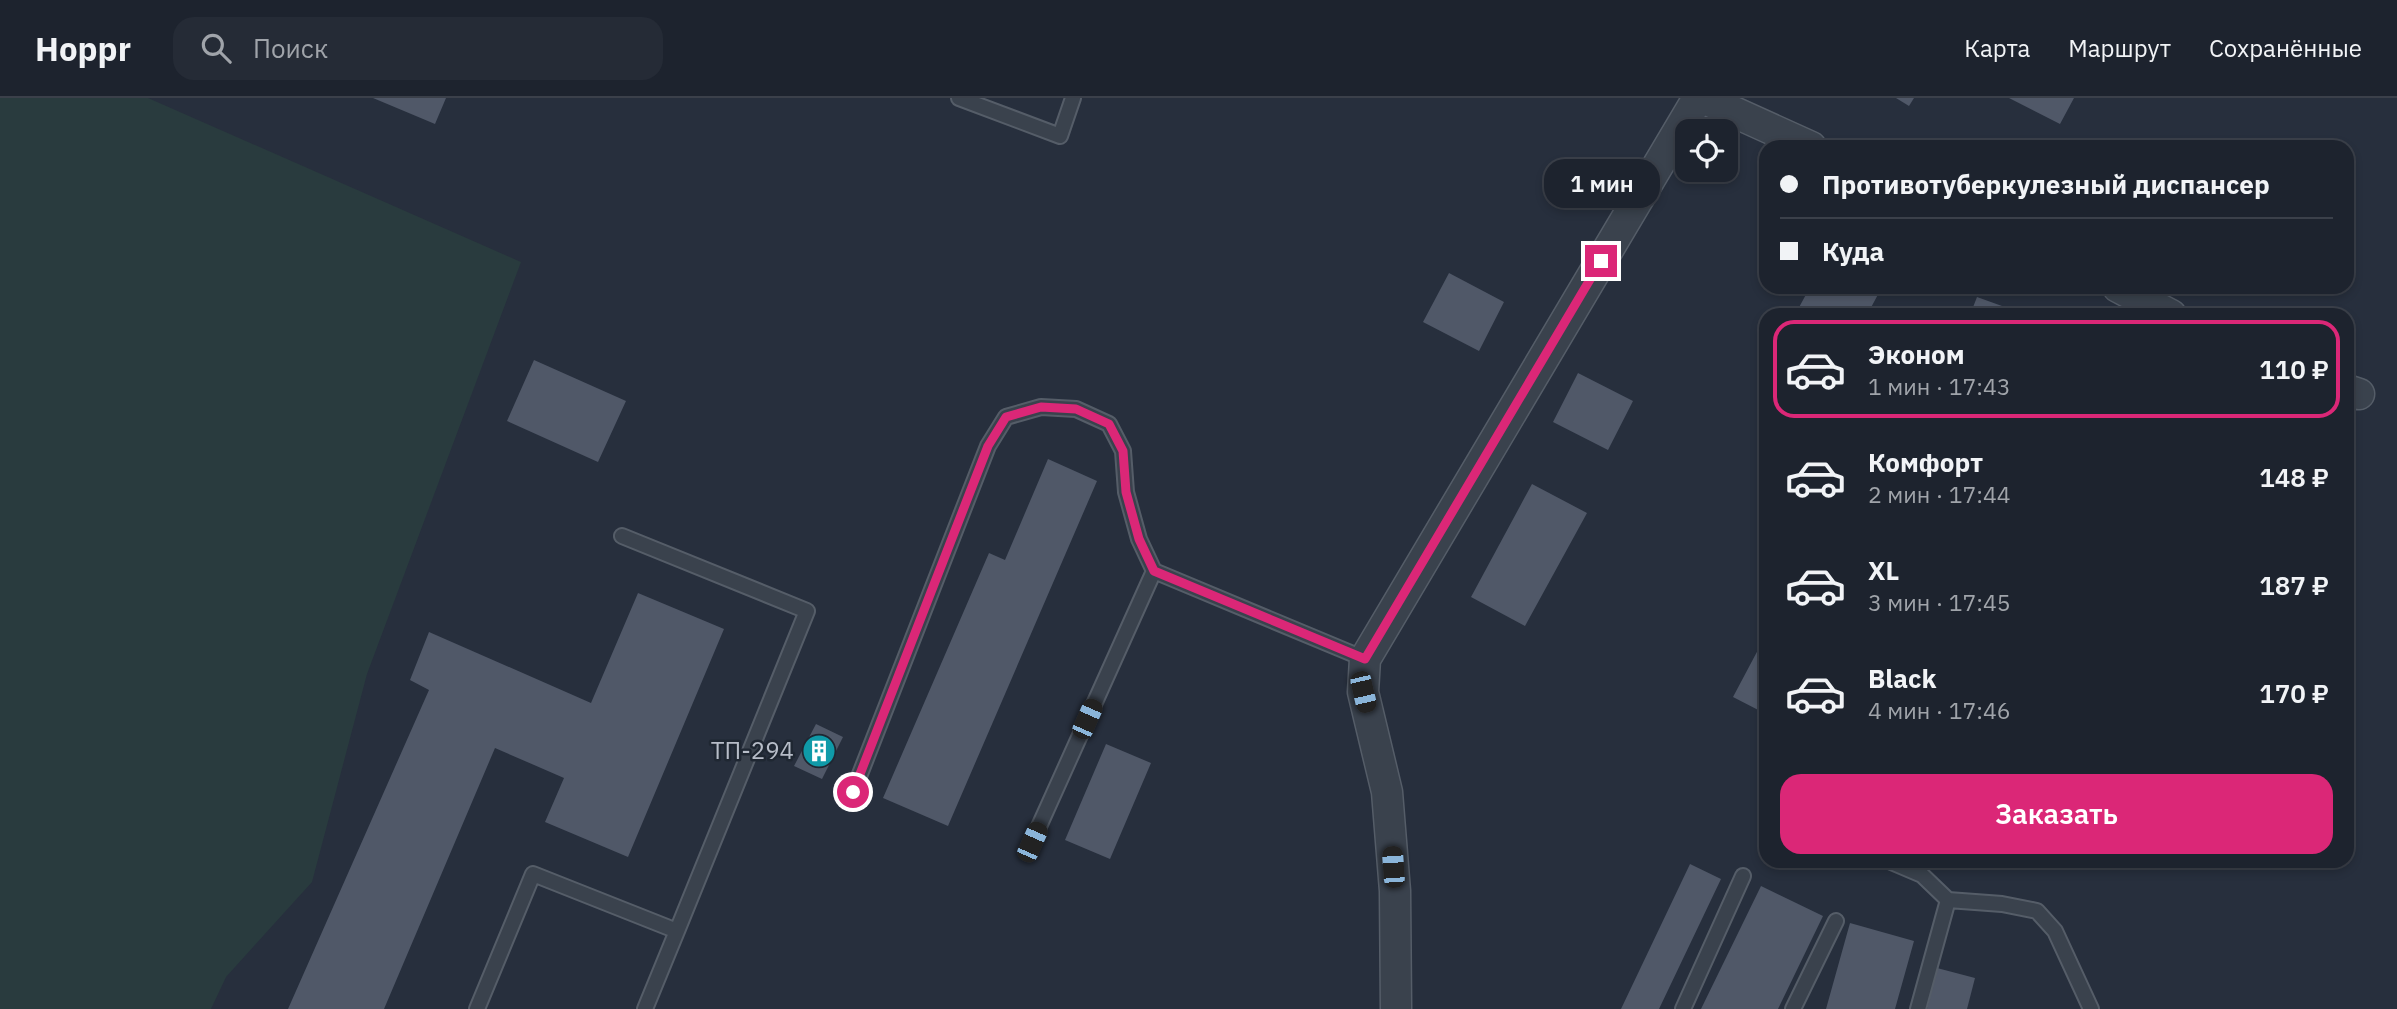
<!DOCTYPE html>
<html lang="ru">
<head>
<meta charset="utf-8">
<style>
  :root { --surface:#1d232e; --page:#252b36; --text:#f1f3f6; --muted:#a0a4aa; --line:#3b404a; --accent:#db2777 }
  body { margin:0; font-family:"IBM Plex Sans",sans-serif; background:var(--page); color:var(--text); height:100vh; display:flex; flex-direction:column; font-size:26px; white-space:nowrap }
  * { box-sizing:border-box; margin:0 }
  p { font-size:23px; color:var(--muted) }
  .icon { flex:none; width:38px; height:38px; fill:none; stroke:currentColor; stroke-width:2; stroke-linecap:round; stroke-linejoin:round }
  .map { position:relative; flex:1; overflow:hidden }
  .drawer { position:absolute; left:1759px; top:210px; width:595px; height:560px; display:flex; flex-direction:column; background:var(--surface); border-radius:21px; box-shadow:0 4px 10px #0003,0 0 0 2px var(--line) }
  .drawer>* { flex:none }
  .hud { position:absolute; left:1759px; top:42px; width:595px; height:154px; border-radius:21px; box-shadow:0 4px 10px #0003,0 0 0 2px var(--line); display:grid; align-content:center; height:154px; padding:0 21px; background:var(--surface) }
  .buttons { position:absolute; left:1675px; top:21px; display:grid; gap:14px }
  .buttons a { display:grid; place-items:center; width:63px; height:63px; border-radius:14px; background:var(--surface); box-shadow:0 4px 10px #0003,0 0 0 2px var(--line); font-size:35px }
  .end { position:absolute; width:32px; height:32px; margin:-16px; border:9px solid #db2777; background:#fff; box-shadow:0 0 0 4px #fff }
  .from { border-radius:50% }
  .bubble { position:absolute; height:49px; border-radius:21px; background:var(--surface); box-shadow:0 4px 10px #0003,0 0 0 2px var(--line); font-size:23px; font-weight:600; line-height:49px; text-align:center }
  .car { position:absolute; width:21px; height:42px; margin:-21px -10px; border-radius:9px; box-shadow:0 0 5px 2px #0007; background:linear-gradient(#222 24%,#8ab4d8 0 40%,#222 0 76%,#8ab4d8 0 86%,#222 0) }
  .hud b { display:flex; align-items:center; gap:24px; height:66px; font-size:26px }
  .hud b+b { border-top:2px solid var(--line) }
  .hud i { width:18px; height:18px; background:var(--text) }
  ul { padding:12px 0 0; list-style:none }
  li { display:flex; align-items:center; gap:21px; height:98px; margin:0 14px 10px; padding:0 7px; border:4px solid transparent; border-radius:21px }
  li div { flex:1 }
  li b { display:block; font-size:26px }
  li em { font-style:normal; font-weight:600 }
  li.on { border-color:var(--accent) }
  li>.icon { width:63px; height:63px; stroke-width:1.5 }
  .button { display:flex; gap:14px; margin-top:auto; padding:14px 21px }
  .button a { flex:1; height:80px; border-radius:21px; background:var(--accent); color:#fff; font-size:28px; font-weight:600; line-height:80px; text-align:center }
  header { display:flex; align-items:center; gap:42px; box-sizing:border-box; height:98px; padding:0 35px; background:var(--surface); border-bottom:2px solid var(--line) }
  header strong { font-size:33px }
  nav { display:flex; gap:38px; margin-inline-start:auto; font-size:24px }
  .search { width:490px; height:63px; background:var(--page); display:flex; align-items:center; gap:18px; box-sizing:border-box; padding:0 24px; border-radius:21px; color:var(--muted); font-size:26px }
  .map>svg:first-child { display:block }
  .green { fill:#293b3e }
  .building { fill:#505868 }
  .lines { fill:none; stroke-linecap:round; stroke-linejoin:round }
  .lane-casing { stroke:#555d68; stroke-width:18 }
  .street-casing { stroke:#555d68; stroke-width:33 }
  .lane { stroke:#3a424d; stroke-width:14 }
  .street { stroke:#3a424d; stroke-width:30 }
  .route { stroke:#db2777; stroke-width:9 }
  .labels { text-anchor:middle; stroke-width:5; stroke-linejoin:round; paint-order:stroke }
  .poi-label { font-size:24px; fill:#b7bdc8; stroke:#1f2732; text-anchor:end }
</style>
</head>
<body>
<header>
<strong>Hoppr</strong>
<div class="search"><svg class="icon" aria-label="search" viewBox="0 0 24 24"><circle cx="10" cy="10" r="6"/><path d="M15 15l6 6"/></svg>Поиск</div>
<nav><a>Карта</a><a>Маршрут</a><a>Сохранённые</a></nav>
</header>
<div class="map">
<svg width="2397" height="911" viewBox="0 0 2397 911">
  <rect width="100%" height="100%" fill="#272f3d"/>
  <path class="green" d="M0,0H148L521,164L367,576L312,784L226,879L211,911H0Z"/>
  <path class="building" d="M373,0H446L435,26Z
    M1896,0H1914L1909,8Z
    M2009,0H2074L2060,26Z
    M2158,40L2176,49H2153Z
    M1449,175L1504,204L1479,253L1423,224Z
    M1810,189H1882L1867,217H1800L1796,215Z
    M1977,199L2027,217H1970Z
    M534,262L626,303L598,364L507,323Z
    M1578,275L1633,303L1608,352L1553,324Z
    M1048,361L1097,383L948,728L883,700L989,455L1005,462Z
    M1532,386L1587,415L1525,528L1471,499Z
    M638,495L724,531L628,759L545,724L564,680L495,650L384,911H288L429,592L410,582L429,534L591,605Z
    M1759,550L1766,554V616L1733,599Z
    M816,626L843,639L822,681L794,668Z
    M1106,646L1151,665L1110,761L1065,742Z
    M1690,766L1721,781L1659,911H1621Z
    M1761,788L1823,818L1778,911H1701Z
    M1850,825L1914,843L1895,911H1826Z
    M1937,870L1975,880L1967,911H1927Z"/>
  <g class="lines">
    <defs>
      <path id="lane" d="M959,0L1060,38L1073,0
        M622,438L807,513L677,833
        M853,694L988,348L1006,319L1041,309L1076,311L1109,326L1123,353L1126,394L1139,441L1154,473L1365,561
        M1032,744L1154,473
        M1889,763L1922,777L1948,802L2002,806L2037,813L2055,833L2091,911
        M477,911L533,776L677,833L645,911
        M1683,911L1743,778
        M1793,911L1836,823
        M1918,911L1948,802"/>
      <path id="street" d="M1703,0L1811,49
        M2118,189L2171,217
        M2347,292L2359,296
        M1396,911L1395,793L1387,694L1363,594L1365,561L1698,0"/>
    </defs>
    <use href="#lane" class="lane-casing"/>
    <use href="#street" class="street-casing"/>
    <use href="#lane" class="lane"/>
    <use href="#street" class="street"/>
  </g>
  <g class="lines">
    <path class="route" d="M853,694L988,348L1006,319L1041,309L1076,311L1109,326L1123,353L1126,394L1139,441L1154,473L1365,561L1601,163"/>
  </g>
  <defs>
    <symbol id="building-disc" viewBox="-11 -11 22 22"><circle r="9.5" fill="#0f9aa8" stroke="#1f2732"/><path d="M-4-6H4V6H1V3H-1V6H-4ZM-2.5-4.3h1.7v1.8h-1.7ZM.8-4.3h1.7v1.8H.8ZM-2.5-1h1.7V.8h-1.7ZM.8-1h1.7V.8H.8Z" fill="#fff"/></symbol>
  </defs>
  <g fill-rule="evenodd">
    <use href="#building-disc" x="800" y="634" width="38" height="38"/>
  </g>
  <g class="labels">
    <g class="poi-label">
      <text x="794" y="661">ТП-294</text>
    </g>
  </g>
</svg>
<div class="buttons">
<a><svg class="icon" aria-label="locate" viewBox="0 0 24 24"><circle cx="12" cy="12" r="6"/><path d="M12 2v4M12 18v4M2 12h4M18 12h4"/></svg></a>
</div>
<i class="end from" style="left:853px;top:694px"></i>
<i class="end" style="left:1601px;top:163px"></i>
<div class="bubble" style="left:1544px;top:61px;width:116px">1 мин</div>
<i class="car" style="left:1363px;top:594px;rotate:167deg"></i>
<i class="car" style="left:1087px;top:621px;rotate:24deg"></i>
<i class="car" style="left:1032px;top:744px;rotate:24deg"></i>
<i class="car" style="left:1393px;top:769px;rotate:356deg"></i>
<div class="hud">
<b><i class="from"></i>Противотуберкулезный диспансер</b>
<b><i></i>Куда</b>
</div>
<section class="drawer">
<ul>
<li class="on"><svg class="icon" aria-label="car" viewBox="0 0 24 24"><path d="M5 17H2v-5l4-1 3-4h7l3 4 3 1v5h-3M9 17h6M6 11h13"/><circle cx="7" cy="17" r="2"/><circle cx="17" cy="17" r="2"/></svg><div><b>Эконом</b><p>1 мин · 17:43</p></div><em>110 ₽</em></li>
<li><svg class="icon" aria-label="car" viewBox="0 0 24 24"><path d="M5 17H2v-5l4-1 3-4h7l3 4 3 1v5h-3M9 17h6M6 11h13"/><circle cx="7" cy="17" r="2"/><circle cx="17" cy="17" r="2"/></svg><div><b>Комфорт</b><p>2 мин · 17:44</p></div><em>148 ₽</em></li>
<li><svg class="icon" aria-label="car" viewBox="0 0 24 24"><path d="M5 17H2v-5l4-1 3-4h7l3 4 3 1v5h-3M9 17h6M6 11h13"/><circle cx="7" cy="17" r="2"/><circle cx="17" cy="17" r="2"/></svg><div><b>XL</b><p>3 мин · 17:45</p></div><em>187 ₽</em></li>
<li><svg class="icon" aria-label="car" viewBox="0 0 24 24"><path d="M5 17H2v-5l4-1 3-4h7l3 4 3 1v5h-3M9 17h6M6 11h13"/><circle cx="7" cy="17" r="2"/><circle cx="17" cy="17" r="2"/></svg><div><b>Black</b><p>4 мин · 17:46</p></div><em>170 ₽</em></li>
</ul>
<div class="button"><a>Заказать</a></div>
</section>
</div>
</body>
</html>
